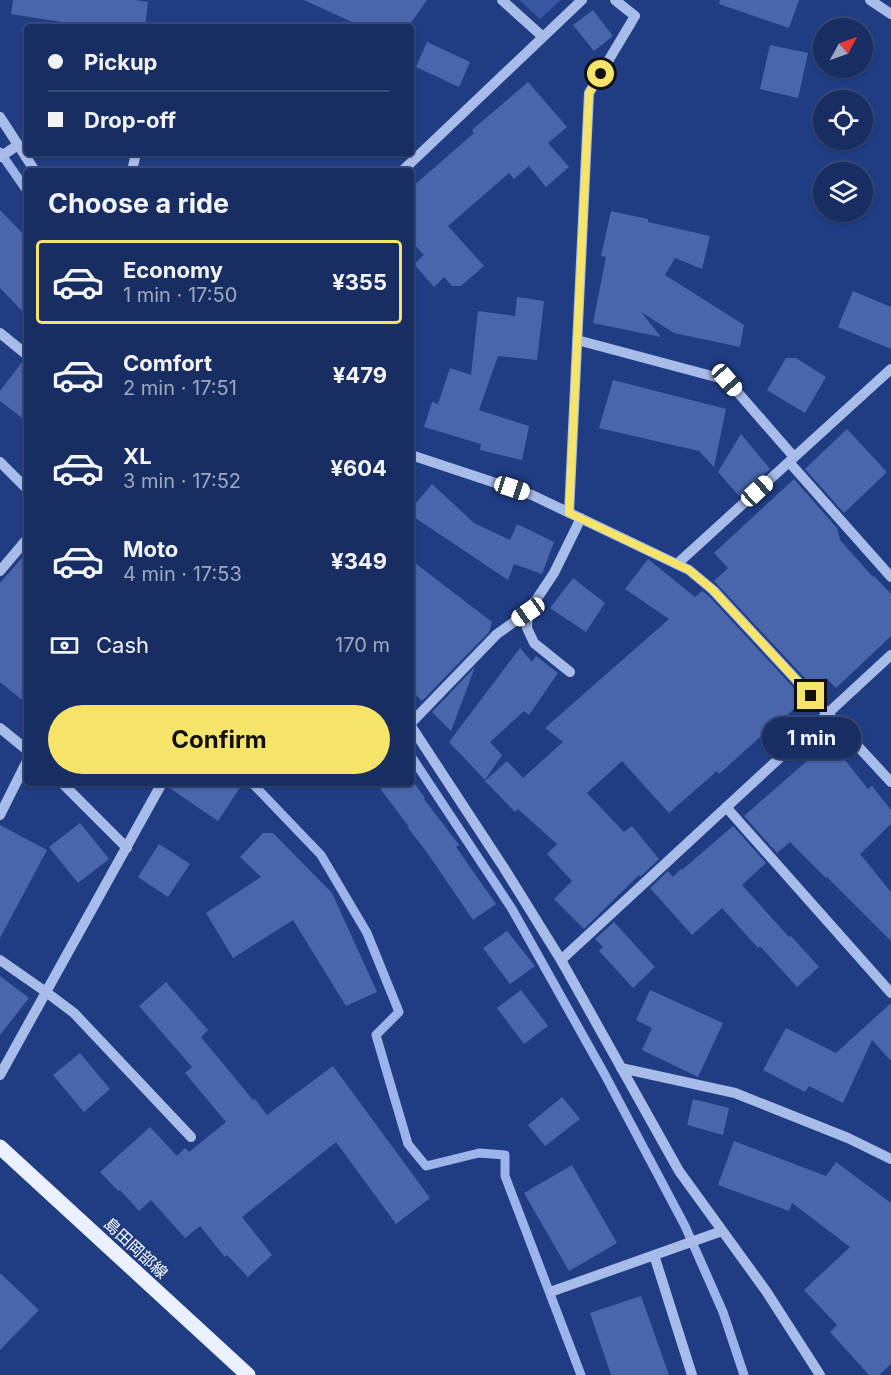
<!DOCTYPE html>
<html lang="en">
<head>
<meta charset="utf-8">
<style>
  :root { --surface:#182e63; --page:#213669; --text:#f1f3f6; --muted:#9fa8be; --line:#364a78; --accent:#f6e369 }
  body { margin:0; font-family:Inter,"Noto Sans JP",sans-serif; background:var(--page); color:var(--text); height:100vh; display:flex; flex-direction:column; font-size:22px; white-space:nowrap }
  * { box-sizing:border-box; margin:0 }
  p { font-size:20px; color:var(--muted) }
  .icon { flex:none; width:33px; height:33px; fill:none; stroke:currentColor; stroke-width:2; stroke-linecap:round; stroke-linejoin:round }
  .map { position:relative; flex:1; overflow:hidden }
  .sheet { position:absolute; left:24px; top:168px; width:390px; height:618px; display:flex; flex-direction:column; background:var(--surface); border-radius:6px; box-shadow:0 2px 4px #0004,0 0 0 2px var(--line) }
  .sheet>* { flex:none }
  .top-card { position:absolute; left:24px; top:24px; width:390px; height:132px; border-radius:6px; box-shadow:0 2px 4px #0004,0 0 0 2px var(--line); display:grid; align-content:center; height:132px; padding:0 24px; background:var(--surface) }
  .needle { width:39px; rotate:50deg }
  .fabs { position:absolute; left:813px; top:18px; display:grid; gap:12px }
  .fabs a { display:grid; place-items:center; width:60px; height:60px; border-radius:50%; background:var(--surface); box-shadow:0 2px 4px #0004,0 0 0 2px var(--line); font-size:30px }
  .end { position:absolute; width:27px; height:27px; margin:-14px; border:8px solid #f6e369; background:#111; box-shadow:0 0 0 3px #111 }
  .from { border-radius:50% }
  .bubble { position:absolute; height:42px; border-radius:21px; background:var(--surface); box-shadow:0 2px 4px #0004,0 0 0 2px var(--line); font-size:20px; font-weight:700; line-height:42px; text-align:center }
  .car { position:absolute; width:18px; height:36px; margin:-18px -9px; border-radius:8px; box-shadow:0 0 4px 2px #0007; background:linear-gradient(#fff 24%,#345 0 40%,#fff 0 76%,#345 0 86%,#fff 0) }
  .top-card b { display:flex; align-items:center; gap:21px; height:57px; font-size:22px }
  .top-card b+b { border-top:2px solid var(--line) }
  .top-card i { width:15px; height:15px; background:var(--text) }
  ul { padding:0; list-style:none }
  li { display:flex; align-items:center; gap:18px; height:84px; margin:0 12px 9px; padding:0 12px; border:3px solid transparent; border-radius:6px }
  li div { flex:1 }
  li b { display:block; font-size:22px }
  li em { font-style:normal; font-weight:700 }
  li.selected { border-color:var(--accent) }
  li>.icon { width:54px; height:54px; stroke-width:1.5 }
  h2 { padding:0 24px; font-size:27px; line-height:72px }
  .pay { display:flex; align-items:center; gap:15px; height:66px; padding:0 24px; font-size:22px }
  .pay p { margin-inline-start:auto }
  .action { display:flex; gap:12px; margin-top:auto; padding:12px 24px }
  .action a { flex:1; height:69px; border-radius:36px; background:var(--accent); color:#111; font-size:24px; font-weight:700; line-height:69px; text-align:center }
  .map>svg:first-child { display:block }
  .green { fill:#3757a3 }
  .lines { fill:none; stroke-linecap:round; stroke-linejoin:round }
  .stream { stroke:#9cb4ea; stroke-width:9 }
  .building { fill:#4966ac }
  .minor { stroke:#a8bce9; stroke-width:10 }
  .major { stroke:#ebf0fe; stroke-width:15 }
  .route { stroke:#f6e369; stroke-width:8 }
  .labels { text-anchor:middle; stroke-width:5; stroke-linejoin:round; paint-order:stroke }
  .street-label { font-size:16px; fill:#fff; stroke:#203d84 }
</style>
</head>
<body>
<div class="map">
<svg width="891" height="1375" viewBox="0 0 891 1375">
  <rect width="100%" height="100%" fill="#203d84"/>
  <path class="green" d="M519,0H561L540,19Z"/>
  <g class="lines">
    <path class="stream" d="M0,152L27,191
      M411,756L512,909L605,1075L685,1226L723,1312L744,1375
      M252,783L321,855L367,933L399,1012L376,1035L408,1144L426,1166L479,1153L505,1155V1176L581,1375"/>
  </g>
  <path class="building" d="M13,0H135L148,2L145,27H93L11,14Z
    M304,0H427L408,27H363Z
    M720,0H799L789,28L719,4Z
    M593,10L613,36L594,51L573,25Z
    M427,42L470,62L459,87L416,67Z
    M770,45L808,53L798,98L760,89Z
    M528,82L567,127L548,143L569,167L546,187L529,166L514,179L509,173L448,226L484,266L461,286H452L444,277L434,287L414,264L424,255L411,241V188L474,133L472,130Z
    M0,210L27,238V316L0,288Z
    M611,211L648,219V222L710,236L702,269L675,258L665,275L744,325L740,347L674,333L641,312L661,337L593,323L606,257L601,256Z
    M853,291L891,307V349L838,327Z
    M517,297L544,301L537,360L498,356L479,410L529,426L522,460L480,450L481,444L424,427L432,402L438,404L450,368L471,375L478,311L515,316Z
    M786,358H796L826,377L805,413L767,390Z
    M23,361L27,362V422L0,401V391Z
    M613,380L726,409L714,467L699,451L599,428Z
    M847,429L887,472L844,513L805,469Z
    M741,434L770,469L740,497L718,472Z
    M794,479L837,528L840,540L873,577L874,576L891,594V636L836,688L826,678L815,689L714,581L728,568L714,553Z
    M432,484L474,523L510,540L517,524L554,542L542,574L514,564L508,580L411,515V509Z
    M27,552V704L0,682V583Z
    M648,559L695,597L702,591L708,595L804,699L771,731L769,729L719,774L717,771L669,813L622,761L587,793L624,832L632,826L659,859L640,877L639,875L584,929L554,899L572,881L547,854L557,844L518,809L515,812L485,781L507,761L523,778L563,742L545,728L669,619L625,589Z
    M411,560L492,622L489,632L422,701L411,690Z
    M573,578L605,603L586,632L550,608Z
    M520,648L532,662L536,656L558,673L529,715L524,711L490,742L502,755L485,780L449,742Z
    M475,667L451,731L432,712Z
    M830,741L868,789L872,786L891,810V824L860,854L891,892V941L827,877L826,878L790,842L777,853L744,816Z
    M169,783H243L218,821L168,787Z
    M376,783H414L425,798L424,799L459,845L456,847L496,904L473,920L426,851L408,828L409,827Z
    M80,823L109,859L78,883L49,847Z
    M0,825L47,850L0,938Z
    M733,826L766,863L742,885L789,937L791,936L819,967L797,987L760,946L758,948L722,908L692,935L650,888L668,871L673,877L681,869L682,870Z
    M263,833H273L332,893L377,992L346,1006L293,920L233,958L206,913L261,877L240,857Z
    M159,844L190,864L168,897L138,877Z
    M614,922L655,967L633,988L599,951L603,947L595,939Z
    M507,931L535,966L510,984L483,948Z
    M0,976L29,998L0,1035Z
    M166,982L208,1030L201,1037L253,1100L255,1099L267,1115L333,1066L430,1198L396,1224L336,1142L242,1217L272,1255L248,1277L227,1255L225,1257L200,1226L185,1238L151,1200L139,1211L120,1190L118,1191L100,1172L150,1127L177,1156L185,1148L189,1152L226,1122L185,1073L192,1067L139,1006Z
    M521,990L548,1026L524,1044L497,1008Z
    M650,990L723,1023L698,1077L642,1050L652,1028L636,1020Z
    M891,1003V1061L872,1040L843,1103L809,1086L805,1092L763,1070L786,1028L836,1053Z
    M80,1053L110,1089L84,1112L53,1075Z
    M562,1097L580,1119L545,1146L528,1125Z
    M693,1099L729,1108L723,1135L687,1125Z
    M734,1141L826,1176L836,1162L891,1203V1364L879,1375H869L830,1332L837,1325L804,1290L850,1247L792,1203L789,1211L718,1185Z
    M572,1165L617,1243L569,1271L524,1193Z
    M0,1273L39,1310L0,1350Z
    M641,1296L669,1375H611L590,1313Z"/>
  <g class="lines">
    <path class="minor" d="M502,0L543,37
      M870,0L891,14
      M0,117L35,171
      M0,157L18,145
      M132,171L136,153
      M402,171L582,0
      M0,333L27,355
      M577,340L727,380L794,457
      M411,455L532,495L689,570L713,590L891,782
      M0,462L27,489
      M789,462L891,577
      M569,513L589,93L635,16L615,0
      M677,564L891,369
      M0,571L27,539
      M570,672L534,643L527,628L528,612L554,573L581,518
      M411,723L497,634L528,612
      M411,726L504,868L561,960L679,1171L766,1291L820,1375
      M0,728L27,750
      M62,783L127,848
      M726,807L891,993
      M0,815L27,761
      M0,960L46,992L74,1013L191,1137
      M561,960L891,655
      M621,1068L735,1093L848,1138L891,1159
      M0,1075L162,783
      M654,1255L692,1375
      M553,1291L722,1231"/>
    <path class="major" d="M0,1147L248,1375"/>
  </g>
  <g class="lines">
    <path class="route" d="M601,74L589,93L569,513L689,570L713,590L811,696"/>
  </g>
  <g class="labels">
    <g class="street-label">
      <text transform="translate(136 1248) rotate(43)" y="6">島田岡部線</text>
    </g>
  </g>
</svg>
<div class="fabs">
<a><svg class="needle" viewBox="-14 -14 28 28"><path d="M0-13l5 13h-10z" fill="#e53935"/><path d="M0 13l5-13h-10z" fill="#9fa8be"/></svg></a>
<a><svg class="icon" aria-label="locate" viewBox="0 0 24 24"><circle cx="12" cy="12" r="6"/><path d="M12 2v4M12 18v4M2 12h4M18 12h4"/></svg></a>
<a><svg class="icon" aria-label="layers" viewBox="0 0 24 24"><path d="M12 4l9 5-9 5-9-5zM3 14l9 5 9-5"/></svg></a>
</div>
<i class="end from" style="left:601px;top:74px"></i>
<i class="end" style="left:811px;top:696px"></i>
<div class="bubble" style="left:762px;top:717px;width:99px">1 min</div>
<i class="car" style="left:727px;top:380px;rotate:139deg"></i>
<i class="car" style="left:512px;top:488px;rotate:108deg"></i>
<i class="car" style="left:757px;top:491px;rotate:48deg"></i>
<i class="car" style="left:528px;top:612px;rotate:235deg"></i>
<div class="top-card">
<b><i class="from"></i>Pickup</b>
<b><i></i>Drop-off</b>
</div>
<section class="sheet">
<h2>Choose a ride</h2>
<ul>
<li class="selected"><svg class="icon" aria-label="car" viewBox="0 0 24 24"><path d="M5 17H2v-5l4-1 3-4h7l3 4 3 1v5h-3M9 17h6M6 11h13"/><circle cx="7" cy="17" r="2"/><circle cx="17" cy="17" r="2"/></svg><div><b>Economy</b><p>1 min · 17:50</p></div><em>¥355</em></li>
<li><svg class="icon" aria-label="car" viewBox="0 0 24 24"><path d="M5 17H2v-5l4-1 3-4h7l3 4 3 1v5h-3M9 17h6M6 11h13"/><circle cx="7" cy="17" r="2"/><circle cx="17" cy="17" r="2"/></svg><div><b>Comfort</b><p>2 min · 17:51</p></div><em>¥479</em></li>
<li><svg class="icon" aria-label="car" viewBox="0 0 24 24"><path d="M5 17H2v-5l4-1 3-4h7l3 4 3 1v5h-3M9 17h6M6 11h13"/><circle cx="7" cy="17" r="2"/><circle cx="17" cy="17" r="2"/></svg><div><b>XL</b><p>3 min · 17:52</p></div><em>¥604</em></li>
<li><svg class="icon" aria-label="car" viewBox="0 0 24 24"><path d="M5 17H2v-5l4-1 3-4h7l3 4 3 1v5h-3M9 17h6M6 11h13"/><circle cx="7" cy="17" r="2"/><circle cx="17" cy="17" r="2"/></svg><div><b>Moto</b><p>4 min · 17:53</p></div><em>¥349</em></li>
</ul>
<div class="pay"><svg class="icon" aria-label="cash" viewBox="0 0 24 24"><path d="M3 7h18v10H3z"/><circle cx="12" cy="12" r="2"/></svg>Cash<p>170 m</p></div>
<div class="action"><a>Confirm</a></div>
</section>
</div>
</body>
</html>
